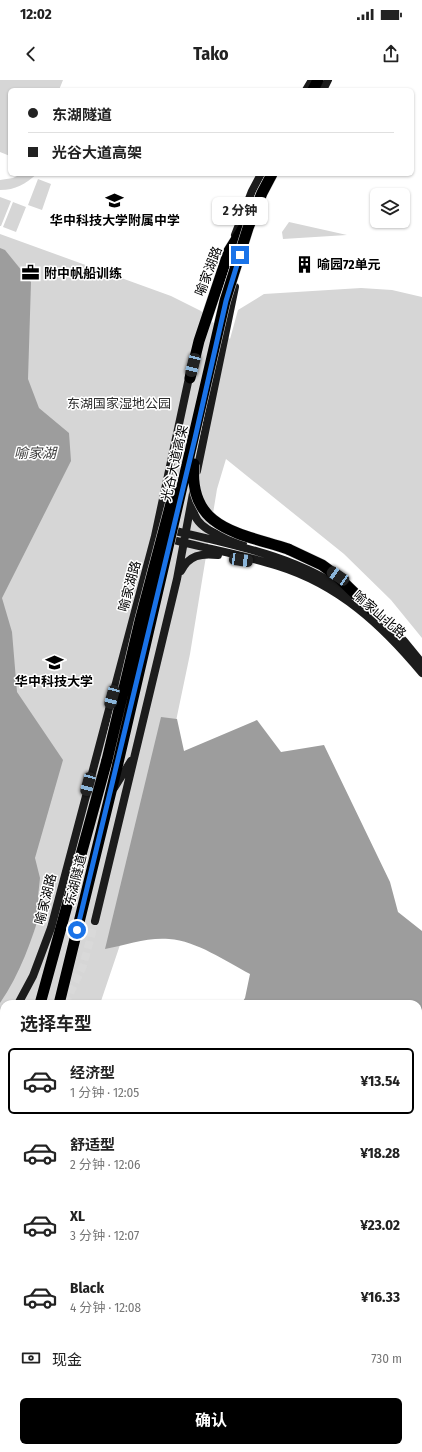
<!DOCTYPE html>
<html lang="zh">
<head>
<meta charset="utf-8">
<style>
  :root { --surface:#fff; --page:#f6f6f6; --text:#222; --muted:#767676; --line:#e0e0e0; --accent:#000 }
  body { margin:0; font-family:"Fira Sans Condensed","Noto Sans SC",sans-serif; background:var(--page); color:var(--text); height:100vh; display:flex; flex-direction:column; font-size:15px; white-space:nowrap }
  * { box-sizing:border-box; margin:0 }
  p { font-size:13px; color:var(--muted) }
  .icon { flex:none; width:22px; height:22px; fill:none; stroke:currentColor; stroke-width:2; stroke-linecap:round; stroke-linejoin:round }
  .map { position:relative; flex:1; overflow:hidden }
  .details { position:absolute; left:0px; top:920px; width:422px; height:452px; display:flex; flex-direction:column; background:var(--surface); border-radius:12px 12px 0 0; box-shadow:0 1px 3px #0004 }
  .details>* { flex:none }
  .banner { position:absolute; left:8px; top:8px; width:406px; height:88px; border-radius:6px; box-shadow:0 1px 3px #0004; display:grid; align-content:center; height:88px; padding:0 20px; background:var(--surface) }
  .tools { position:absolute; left:370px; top:108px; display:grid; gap:8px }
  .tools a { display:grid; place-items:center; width:40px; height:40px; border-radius:6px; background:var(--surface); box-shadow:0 1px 3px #0004; font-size:20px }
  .end { position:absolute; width:18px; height:18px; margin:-9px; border:5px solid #1a73e8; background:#fff; box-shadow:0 0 0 2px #fff }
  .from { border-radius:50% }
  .bubble { position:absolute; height:28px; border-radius:6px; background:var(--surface); box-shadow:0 1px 3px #0004; font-size:13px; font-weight:700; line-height:28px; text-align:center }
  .car { position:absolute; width:12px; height:24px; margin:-12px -6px; border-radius:5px; box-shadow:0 0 3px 1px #0007; background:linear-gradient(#222 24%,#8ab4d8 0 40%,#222 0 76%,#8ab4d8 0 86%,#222 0) }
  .banner b { display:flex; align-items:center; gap:14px; height:38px; font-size:15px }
  .banner b+b { border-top:1px solid var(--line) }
  .banner i { width:10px; height:10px; background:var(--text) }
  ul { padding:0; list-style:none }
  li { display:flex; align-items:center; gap:12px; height:66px; margin:0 8px 6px; padding:0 12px; border:2px solid transparent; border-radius:6px }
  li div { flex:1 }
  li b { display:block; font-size:15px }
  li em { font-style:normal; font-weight:700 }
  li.selected { border-color:var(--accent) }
  li>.icon { width:36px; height:36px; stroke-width:1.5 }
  h2 { padding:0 20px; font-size:18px; line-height:48px }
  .pay { display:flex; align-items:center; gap:10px; height:44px; padding:0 20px; font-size:15px }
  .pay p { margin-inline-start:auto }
  .primary-button { display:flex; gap:8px; margin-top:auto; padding:8px 20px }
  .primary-button a { flex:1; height:46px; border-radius:6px; background:var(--accent); color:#fff; font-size:16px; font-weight:700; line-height:46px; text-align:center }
  .status { display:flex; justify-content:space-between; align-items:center; height:28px; padding:0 20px; background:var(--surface); direction:ltr }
  .status svg { height:11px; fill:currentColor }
  header { display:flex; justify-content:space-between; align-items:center; height:52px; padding:0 20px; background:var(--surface); font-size:18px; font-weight:700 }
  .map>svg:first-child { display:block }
  .green { fill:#d6d6d6 }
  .water { fill:#9d9d9d }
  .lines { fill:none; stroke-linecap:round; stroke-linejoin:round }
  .secondary-tunnel { stroke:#d9d9d9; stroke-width:8; stroke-dasharray:8 4; stroke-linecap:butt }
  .trunk-tunnel { stroke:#d9d9d9; stroke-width:11; stroke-dasharray:11 5.5; stroke-linecap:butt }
  .trunk-casing { stroke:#dbdbdb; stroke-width:12 }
  .secondary { stroke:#1c1c1c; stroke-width:8 }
  .trunk { stroke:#000; stroke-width:11 }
  .trunk-bridge-casing { stroke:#dbdbdb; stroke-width:12; stroke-linecap:butt }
  .trunk-bridge { stroke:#000; stroke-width:11 }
  .route { stroke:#1a73e8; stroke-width:5 }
  .labels { text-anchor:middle; stroke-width:3; stroke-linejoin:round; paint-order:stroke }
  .poi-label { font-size:13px; font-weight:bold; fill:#000; stroke:#fff }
  .street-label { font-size:13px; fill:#000; stroke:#fff }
  .park-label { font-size:13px; fill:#2d2d2d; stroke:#fff }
  .water-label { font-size:14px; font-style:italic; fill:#3e3e3e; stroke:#fff }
</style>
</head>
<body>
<div class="status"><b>12:02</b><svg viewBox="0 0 49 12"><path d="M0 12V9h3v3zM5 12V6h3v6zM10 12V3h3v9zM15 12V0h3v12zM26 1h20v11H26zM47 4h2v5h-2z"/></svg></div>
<header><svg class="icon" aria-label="back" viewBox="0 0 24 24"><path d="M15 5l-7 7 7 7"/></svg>Tako<svg class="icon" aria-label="share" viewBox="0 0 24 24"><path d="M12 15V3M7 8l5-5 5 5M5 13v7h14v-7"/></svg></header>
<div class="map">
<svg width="422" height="1372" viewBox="0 0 422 1372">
  <rect width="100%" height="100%" fill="#fff"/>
  <path class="green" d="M0,0H63L59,10H10V76L0,72Z
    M21,94H37C25,104 16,110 0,110V100L13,98Z
    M38,99L51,104L42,130L28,125Z
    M0,117L11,121L1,146H0Z
    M13,122L26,127L16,152L3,147Z
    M289,142L347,155L283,159L282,152Z
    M0,154L171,216L201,231L230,259L238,230L264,214L361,208L392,210L422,217V558L391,520L344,474L226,379L217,409L190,574L144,794L100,924H4V1026L0,1029Z
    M418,1080L422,1082V1372H0V1104L4,1105V1368H418Z"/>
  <path class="water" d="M0,168L5,170L31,202L28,299L39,328L69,353L71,381L2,518L12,552L17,612L63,680L35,778L40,798L38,817L42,826C32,860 20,894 0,923Z
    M161,637L177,639L184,671L257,640L281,672L324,665L390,802L398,832L422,851V1082L418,1080V924H241L245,918L250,894C225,881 197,861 169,859C148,857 126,865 105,869Z"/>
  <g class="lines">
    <path class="secondary-tunnel" d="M65,924L83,886L95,841
      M0,988L4,985"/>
    <path class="trunk-tunnel" d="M0,1191L4,1166"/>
    <defs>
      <path id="trunk" d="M313,10L318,0
        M190,298L199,261L229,171L244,147
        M288,469L322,485L337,496L372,530
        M40,924L107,680
        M59,924L118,683
        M0,1069L4,1052
        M0,1358L3,1372"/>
    </defs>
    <use href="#trunk" class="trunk-casing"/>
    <path class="secondary" d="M306,10L312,0
      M323,10L328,0
      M235,155L252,111L261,94
      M197,391L235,207
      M193,425C192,450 225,457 243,463
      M167,449C230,464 298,476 351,515
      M166,458C203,468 241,474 278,486C339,505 382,545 422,593
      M181,491C189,475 201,473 218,475
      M368,528L404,561L422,583
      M114,708L131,681
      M95,841L177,499L194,408
      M18,924L33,896L51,848L155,456L190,293
      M0,952L4,947"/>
    <use href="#trunk" class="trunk"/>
    <defs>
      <path id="trunk-bridge" d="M194,384C188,449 239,453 288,469
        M107,680L140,541L174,412
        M118,683L225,221L248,148L262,113L272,94"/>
    </defs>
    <use href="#trunk-bridge" class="trunk-bridge-casing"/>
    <use href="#trunk-bridge" class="trunk-bridge"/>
  </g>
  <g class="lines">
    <path class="route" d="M77,850L195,358L226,221L240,175"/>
  </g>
  <defs>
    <symbol id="school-bare" viewBox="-9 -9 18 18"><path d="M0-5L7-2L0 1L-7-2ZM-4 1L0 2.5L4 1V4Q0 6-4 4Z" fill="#000" stroke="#fff" stroke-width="2.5" paint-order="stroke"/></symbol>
    <symbol id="building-bare" viewBox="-9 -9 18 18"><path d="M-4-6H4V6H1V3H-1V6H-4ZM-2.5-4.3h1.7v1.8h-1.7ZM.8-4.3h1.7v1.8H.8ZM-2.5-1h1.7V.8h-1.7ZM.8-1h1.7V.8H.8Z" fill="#000" stroke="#fff" stroke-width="2.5" paint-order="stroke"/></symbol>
    <symbol id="office-bare" viewBox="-9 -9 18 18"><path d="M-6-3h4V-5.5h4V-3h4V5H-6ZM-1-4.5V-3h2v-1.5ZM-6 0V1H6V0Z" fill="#000" stroke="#fff" stroke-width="2.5" paint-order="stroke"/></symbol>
    <symbol id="university-bare" viewBox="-9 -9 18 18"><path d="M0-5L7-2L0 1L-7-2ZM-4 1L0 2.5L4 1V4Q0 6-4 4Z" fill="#000" stroke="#fff" stroke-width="2.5" paint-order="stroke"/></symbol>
  </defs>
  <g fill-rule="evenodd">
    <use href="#school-bare" x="102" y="108" width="25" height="25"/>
    <use href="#building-bare" x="292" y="172" width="25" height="25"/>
    <use href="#office-bare" x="18" y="180" width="25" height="25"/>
    <use href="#university-bare" x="42" y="570" width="25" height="25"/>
  </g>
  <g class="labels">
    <g class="poi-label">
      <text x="115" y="145">华中科技大学附属中学</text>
      <text x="317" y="189" text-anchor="start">喻园72单元</text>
      <text x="44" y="198" text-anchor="start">附中帆船训练</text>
      <text x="54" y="606">华中科技大学</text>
    </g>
    <g class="street-label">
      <text transform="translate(208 191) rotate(-69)" y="5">喻家湖路</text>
      <text transform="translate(174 383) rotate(-77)" y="5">光谷大道高架</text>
      <text transform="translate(129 506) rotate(-75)" y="5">喻家湖路</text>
      <text transform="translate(380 534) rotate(41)" y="5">喻家山北路</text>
      <text transform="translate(75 800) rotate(-76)" y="5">东湖隧道</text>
      <text transform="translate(45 819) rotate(-76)" y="5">喻家湖路</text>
    </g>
    <g class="park-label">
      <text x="119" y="328">东湖国家湿地公园</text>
    </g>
    <g class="water-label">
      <text x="35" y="378">喻家湖</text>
    </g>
  </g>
</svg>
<div class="tools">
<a><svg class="icon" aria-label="layers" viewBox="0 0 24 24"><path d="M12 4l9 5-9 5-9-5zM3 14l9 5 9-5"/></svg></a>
</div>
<i class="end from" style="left:77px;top:850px"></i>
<i class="end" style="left:240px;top:175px"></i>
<div class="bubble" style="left:212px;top:117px;width:56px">2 分钟</div>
<i class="car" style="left:193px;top:285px;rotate:194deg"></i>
<i class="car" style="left:241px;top:480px;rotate:98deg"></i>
<i class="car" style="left:338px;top:496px;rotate:304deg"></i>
<i class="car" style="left:112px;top:617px;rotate:195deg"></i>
<i class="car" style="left:88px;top:704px;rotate:195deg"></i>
<div class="banner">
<b><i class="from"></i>东湖隧道</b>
<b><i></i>光谷大道高架</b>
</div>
<section class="details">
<h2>选择车型</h2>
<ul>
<li class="selected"><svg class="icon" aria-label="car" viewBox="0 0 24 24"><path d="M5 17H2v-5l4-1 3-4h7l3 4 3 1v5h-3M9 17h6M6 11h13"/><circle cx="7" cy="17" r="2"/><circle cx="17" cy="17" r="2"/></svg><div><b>经济型</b><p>1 分钟 · 12:05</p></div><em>¥13.54</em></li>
<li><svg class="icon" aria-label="car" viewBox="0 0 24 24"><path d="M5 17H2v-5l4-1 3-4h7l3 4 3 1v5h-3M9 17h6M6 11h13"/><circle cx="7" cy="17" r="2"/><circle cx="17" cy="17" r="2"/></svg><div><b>舒适型</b><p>2 分钟 · 12:06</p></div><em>¥18.28</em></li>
<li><svg class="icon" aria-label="car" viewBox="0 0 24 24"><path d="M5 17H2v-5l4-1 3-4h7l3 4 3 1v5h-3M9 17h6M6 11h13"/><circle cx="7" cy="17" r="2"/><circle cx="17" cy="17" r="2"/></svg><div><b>XL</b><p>3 分钟 · 12:07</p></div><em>¥23.02</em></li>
<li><svg class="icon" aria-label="car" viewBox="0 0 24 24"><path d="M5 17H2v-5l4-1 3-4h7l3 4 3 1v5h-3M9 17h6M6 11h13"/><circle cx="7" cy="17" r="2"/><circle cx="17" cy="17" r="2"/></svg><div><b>Black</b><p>4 分钟 · 12:08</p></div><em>¥16.33</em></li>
</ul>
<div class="pay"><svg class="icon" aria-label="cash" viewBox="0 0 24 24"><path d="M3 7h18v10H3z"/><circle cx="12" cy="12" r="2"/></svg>现金<p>730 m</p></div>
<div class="primary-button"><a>确认</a></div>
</section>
</div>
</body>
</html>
